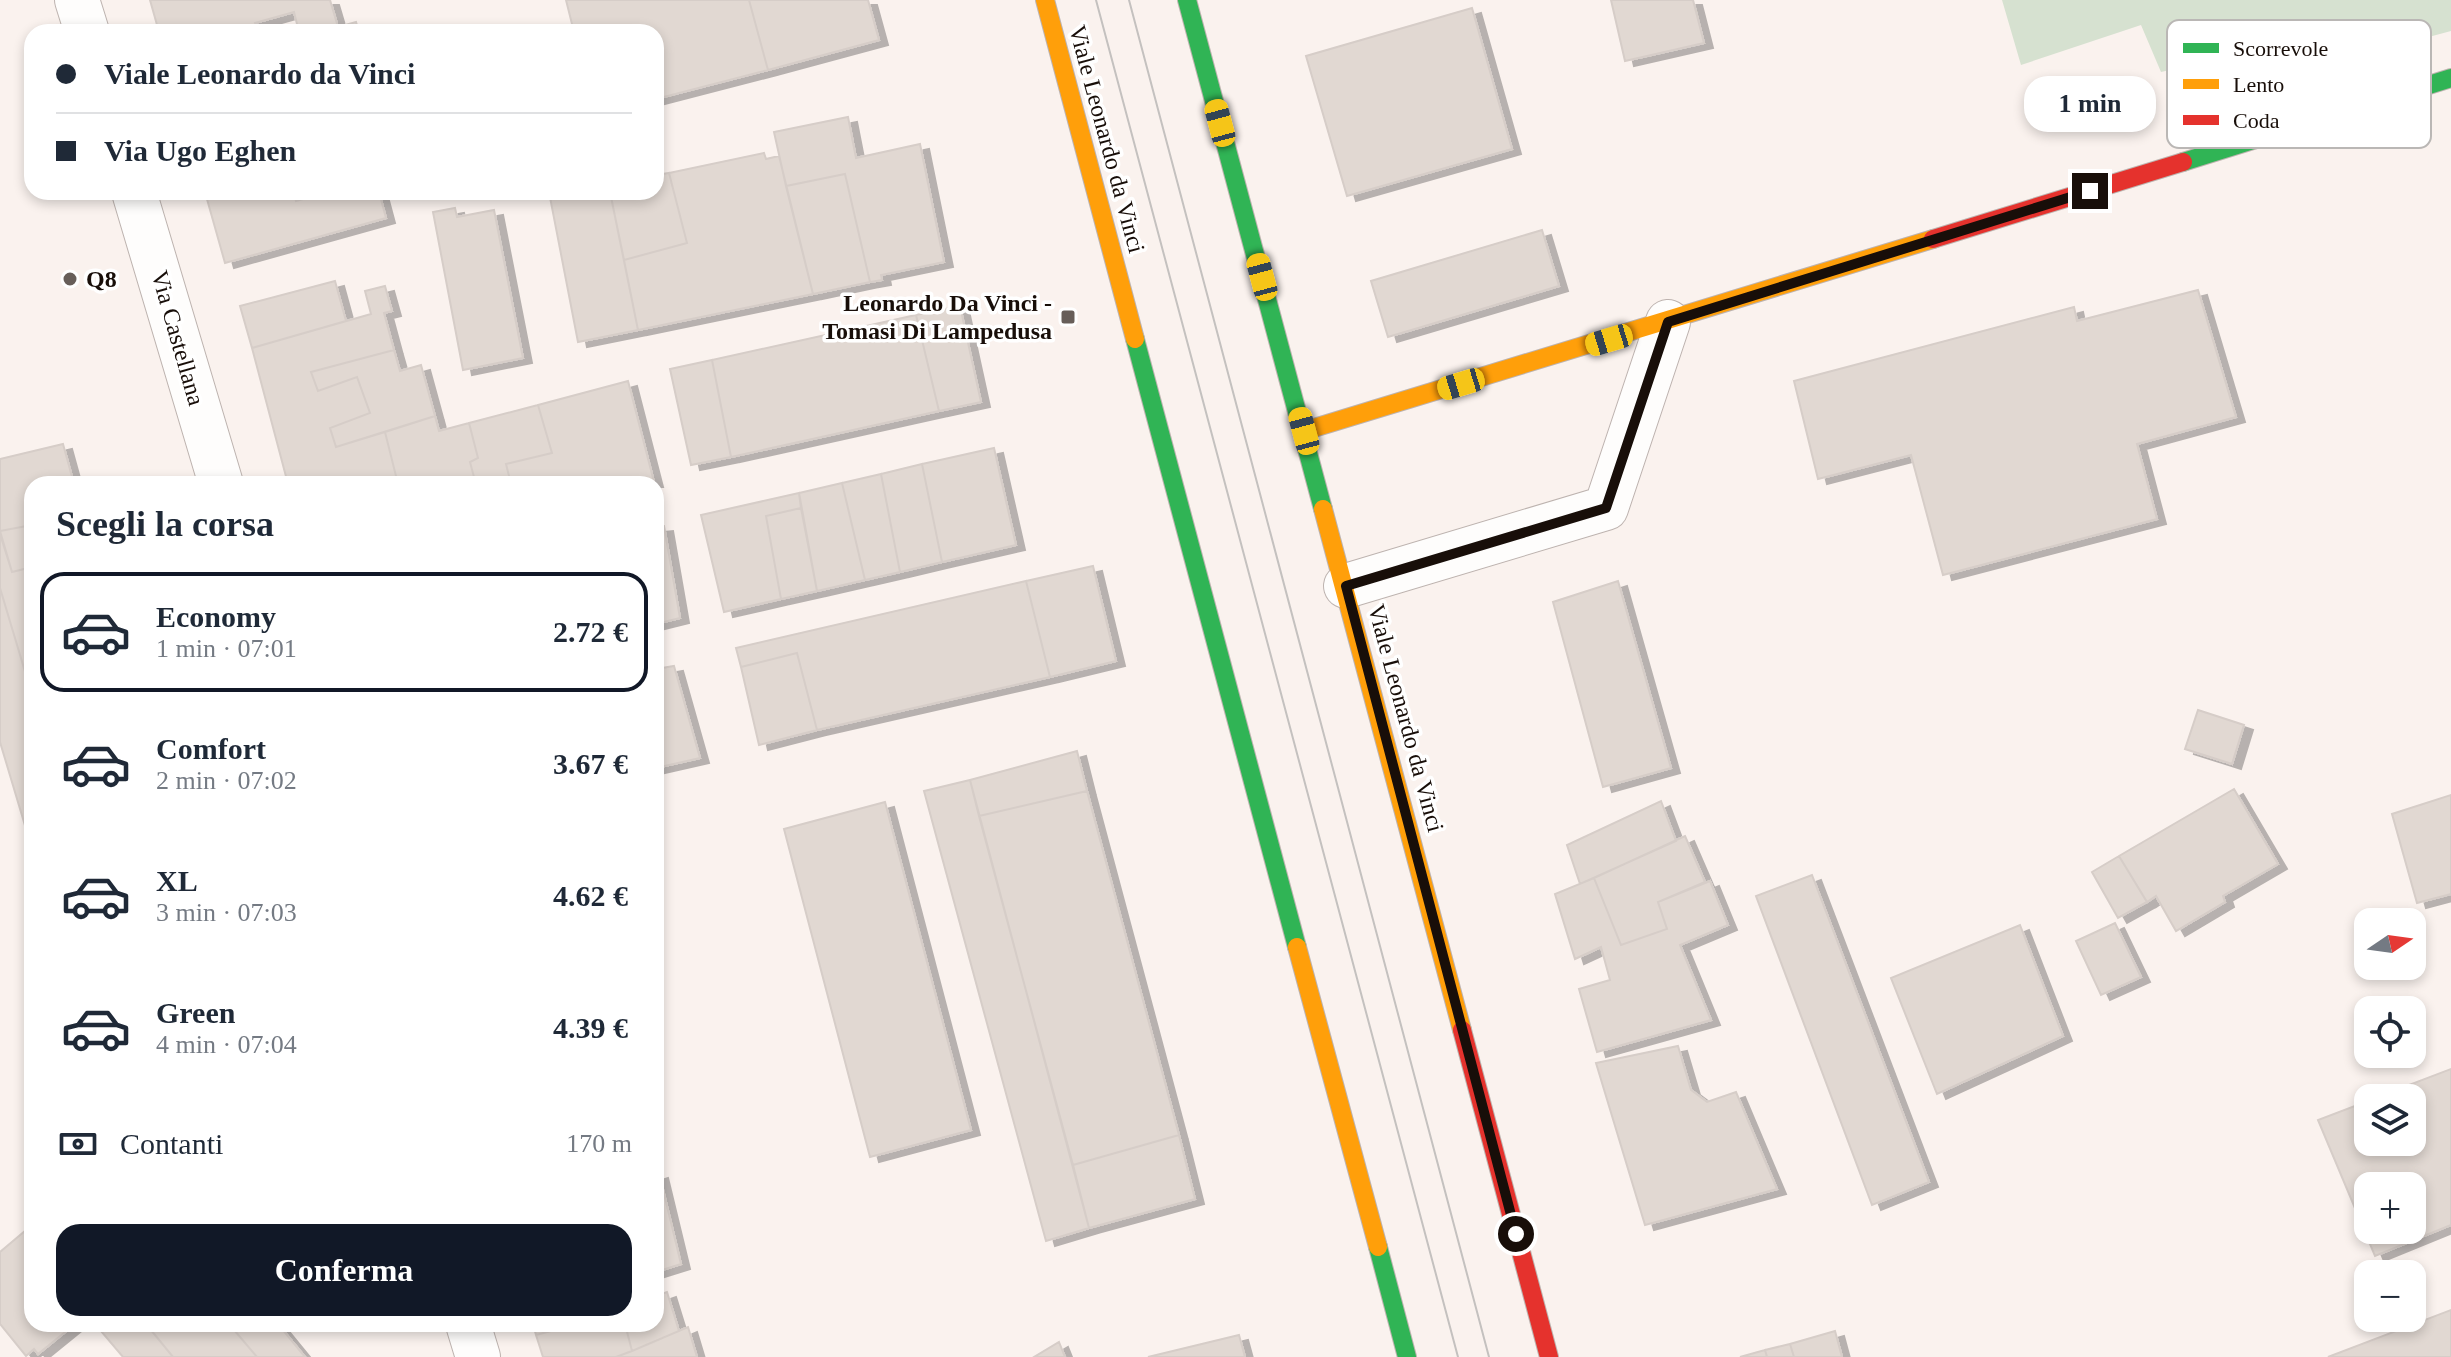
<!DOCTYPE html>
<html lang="it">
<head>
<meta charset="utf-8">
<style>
  :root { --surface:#fff; --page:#f2f2f3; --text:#1f2937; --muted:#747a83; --line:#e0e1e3; --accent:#111827 }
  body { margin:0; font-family:Georgia,serif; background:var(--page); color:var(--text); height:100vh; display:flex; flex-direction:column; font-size:30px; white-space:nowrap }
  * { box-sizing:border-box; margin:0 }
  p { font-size:26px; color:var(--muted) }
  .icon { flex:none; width:44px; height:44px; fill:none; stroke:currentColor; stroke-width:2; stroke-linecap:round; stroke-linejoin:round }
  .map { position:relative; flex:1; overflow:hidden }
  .details { position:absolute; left:24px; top:476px; width:640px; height:856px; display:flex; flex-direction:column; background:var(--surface); border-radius:24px; box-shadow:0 4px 12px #0003 }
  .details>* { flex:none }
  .guide { position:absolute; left:24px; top:24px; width:640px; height:176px; border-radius:24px; box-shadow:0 4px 12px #0003; display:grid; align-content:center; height:176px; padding:0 32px; background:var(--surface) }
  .needle { width:52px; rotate:77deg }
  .controls { position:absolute; left:2354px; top:908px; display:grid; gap:16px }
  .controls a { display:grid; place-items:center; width:72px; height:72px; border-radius:16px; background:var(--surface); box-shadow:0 4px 12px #0003; font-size:40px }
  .end { position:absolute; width:36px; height:36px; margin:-18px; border:10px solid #180e09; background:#fff; box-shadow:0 0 0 4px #fff }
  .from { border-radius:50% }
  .bubble { position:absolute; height:56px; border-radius:24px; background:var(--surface); box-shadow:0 4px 12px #0003; font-size:26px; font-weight:600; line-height:56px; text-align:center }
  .car { position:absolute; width:24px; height:48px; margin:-24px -12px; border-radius:10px; box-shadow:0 0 6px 2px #0007; background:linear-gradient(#f5c518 24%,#345 0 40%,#f5c518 0 76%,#345 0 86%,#f5c518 0) }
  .guide b { display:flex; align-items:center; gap:28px; height:76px; font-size:30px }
  .guide b+b { border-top:2px solid var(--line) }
  .guide i { width:20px; height:20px; background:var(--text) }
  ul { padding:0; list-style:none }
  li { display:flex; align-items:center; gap:24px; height:120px; margin:0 16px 12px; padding:0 16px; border:4px solid transparent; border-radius:24px }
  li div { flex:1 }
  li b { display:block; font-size:30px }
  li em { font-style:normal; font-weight:600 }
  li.active { border-color:var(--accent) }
  li>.icon { width:72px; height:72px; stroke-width:1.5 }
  h2 { padding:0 32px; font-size:36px; line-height:96px }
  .pay { display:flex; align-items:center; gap:20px; height:88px; padding:0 32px; font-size:30px }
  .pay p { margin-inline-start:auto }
  .cta { display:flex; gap:16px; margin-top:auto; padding:16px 32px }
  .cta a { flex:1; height:92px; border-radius:24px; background:var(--accent); color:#fff; font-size:32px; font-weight:600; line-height:92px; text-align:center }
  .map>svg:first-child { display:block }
  .green { fill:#d6e1d0 }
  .building { fill:#e1d8d2; stroke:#d6cdc8; stroke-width:2; fill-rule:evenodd; filter:url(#shadow) }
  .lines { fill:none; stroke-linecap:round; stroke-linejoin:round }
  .street-casing { stroke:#bdb3af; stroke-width:46 }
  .fast-casing { stroke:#bdb3af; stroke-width:20 }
  .slow-casing { stroke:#bdb3af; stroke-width:20 }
  .jam-casing { stroke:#bdb3af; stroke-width:20 }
  .street { stroke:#fefdfc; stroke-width:44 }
  .fast { stroke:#30b455; stroke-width:18 }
  .slow { stroke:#ff9f0a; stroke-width:18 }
  .jam { stroke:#e5322d; stroke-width:18 }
  .tram { stroke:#c4c1bf; stroke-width:2 }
  .route { stroke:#180e09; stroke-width:10 }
  .poi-dot { fill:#675e59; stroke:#fff; stroke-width:3 }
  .labels { text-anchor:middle; stroke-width:7; stroke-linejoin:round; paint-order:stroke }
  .street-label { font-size:24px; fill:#180e09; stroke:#fff }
  .poi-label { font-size:24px; font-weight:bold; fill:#180e09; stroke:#fff; text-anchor:start }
  .key { fill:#fff; stroke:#bab7b5; stroke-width:2 }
  .key-label { font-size:22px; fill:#180e09 }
</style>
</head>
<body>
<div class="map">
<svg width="2451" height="1357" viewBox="0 0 2451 1357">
  <defs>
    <filter id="shadow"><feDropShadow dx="9" dy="5" stdDeviation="0" flood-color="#0004"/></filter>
  </defs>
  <rect width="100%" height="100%" fill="#faf2ee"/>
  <path class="green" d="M2002,0H2451V31L2216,94L2200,63L2161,72L2141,25L2021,65Z"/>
  <path class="building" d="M150,0H330L338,27L356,22L359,32H299L294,12L255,23L258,32H159Z
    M566,0H749L768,70L656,99V32H574Z
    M749,0H868L879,40L768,70Z
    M1611,0H1693L1704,43L1625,61Z
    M1472,8L1512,149L1347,196L1306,56Z
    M848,117L856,158L920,144L944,262L881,275L882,280L870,282L845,174L786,186L774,132Z
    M764,153L766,159L779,156L813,294L638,330L624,260L687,243L669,173Z
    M669,173L687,243L624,260L610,192H656V175Z
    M845,174L870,282L813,294L786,186Z
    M205,192H294L296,201L328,192H379L386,218L225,263Z
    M549,192H610L638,330L578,342Z
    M455,208L457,217L494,210L523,358L463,370L433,212Z
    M1542,230L1559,286L1388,337L1371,281Z
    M335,281L346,321L252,348L240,306Z
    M385,286L392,311L384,313L394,350L311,372L318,391L357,377L370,413L330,428L336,447L385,432L398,484H288L252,348L371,314L365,291Z
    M2198,290L2236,417L2137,444L2157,519L1943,575L1911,455L1818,479L1794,381L2074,307L2077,321Z
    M960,306L981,402L939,411L916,315Z
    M916,315L939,411L731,457L712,360Z
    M394,350L400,371L421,365L435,416L336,447L330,428L370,413L357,377L318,391L311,372Z
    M712,360L731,457L691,465L670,369Z
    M628,381L654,482L511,484L506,464L552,453L538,405Z
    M538,405L552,453L506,464L511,484H464L463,481L474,477L470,462L478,458L469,423Z
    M435,416L439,431L469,423L478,458L470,462L474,477L463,481L464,484H398L385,432Z
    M63,444L74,484H32V525L0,531V459Z
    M994,448L1016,545L942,562L922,464Z
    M922,464L942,562L900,572L881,474Z
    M881,474L900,572L865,580L842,483Z
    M842,483L865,580L817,591L799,493Z
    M799,493L801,508L766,516L781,599L724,612L701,515Z
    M801,508L817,591L781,599L766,516Z
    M32,525V567L12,572L0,531Z
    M664,526L680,618L656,624V527Z
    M0,534L12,572L32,567V695L0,588Z
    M1093,566L1116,661L1050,677L1026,581Z
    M1026,581L1050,677L817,730L797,653L741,667L736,648Z
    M1618,581L1671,768L1603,787L1553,602Z
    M0,588L32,695V849L0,742Z
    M797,653L817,730L759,745L741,667Z
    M674,666L700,758L656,768V669Z
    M2198,710L2244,725L2232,764L2185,749Z
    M1077,751L1087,791L979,816L970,780Z
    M970,780L1089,1228L1046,1241L924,791Z
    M2234,789L2278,864L2223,896L2225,902L2176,931L2156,896L2147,902L2119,856Z
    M1087,791L1179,1135L1073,1165L979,816Z
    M2451,795V894L2417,903L2392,814Z
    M1661,801L1676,841L1580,884L1567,845Z
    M885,802L971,1130L870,1157L784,829Z
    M1685,836L1705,882L1658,902L1667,929L1621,945L1594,878Z
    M2119,856L2147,902L2118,918L2092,872Z
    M1812,875L1929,1182L1872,1205L1756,896Z
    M1594,878L1621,945L1667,929L1658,902L1710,881L1728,925L1680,945L1711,1020L1597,1052L1579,989L1610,980L1601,947L1575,959L1555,894Z
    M2115,923L2141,977L2101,995L2076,941Z
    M2020,925L2063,1036L1937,1094L1891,978Z
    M1678,1046L1691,1090L1707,1102L1736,1092L1777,1189L1645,1225L1596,1063Z
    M2451,1069V1225L2375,1256L2318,1120L2368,1101V1142H2412V1098H2375ZM2368,1186H2412V1230H2368Z
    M1179,1135L1195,1199L1089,1228L1073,1165Z
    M659,1173L681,1264L656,1272V1174Z
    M25,1231L32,1239V1324H75L38,1354L34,1349L26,1356L0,1324V1252Z
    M667,1292L679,1331L632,1351L625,1324H656V1296Z
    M2451,1310V1357H2328Z
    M95,1324H146L173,1357H123Z
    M146,1324H229L257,1357H173Z
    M229,1324H278L305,1357H257Z
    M533,1324H577L536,1335Z
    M577,1324H625L632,1351L616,1357H543L536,1335Z
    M688,1327L697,1357H616L632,1351Z
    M1835,1331L1842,1357H1794L1790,1344Z
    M1239,1335L1245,1357H1148Z
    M1059,1342L1065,1357H1034Z
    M1790,1344L1794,1357H1767L1765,1350Z
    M1765,1350L1767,1357H1740Z"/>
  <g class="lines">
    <defs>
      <path id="street" d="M77,0L87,32
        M134,192L221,484
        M1346,586L1606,508L1668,322
        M468,1324L478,1357"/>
      <path id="fast" d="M1187,0L1323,509
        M2183,162L2451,78
        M1135,339L1297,947
        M1378,1247L1407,1357"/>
      <path id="slow" d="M1045,0L1135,339
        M1304,431L1933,239
        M1323,509L1462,1030
        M1297,947L1378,1247"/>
      <path id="jam" d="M1933,239L2183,162
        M1462,1030L1549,1357"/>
    </defs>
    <use href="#street" class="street-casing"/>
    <use href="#fast" class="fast-casing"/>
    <use href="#slow" class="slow-casing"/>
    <use href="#jam" class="jam-casing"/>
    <use href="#street" class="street"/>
    <use href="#fast" class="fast"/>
    <use href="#slow" class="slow"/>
    <use href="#jam" class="jam"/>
    <path class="tram" d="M1096,0L1458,1357
      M1129,0L1489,1357"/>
  </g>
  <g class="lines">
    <path class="route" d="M1516,1234L1346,586L1606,508L1668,322L2090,191"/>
  </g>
  <g class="poi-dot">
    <circle cx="70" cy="279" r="8"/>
    <rect x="1060" y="309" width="16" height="16" rx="4"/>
  </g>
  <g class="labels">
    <g class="street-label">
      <text transform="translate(1107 139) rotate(75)" y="8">Viale Leonardo da Vinci</text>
      <text transform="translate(178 338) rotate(74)" y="8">Via Castellana</text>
      <text transform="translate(1406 718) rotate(75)" y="8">Viale Leonardo da Vinci</text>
    </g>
    <g class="poi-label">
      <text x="86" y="287">Q8</text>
      <text x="1052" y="311" text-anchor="end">Leonardo Da Vinci -<tspan x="1052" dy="28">Tomasi Di Lampedusa</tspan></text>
    </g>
  </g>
  <rect x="2167" y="20" width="264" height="128" rx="12" class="key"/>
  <rect x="2183" y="43" width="36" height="10" fill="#30b455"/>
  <rect x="2183" y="79" width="36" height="10" fill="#ff9f0a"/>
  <rect x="2183" y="115" width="36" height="10" fill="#e5322d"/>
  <g class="key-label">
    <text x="2233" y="56">Scorrevole</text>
    <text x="2233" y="92">Lento</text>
    <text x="2233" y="128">Coda</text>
  </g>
</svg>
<div class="controls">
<a><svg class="needle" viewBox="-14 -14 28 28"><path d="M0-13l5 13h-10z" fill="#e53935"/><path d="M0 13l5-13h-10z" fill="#747a83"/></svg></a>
<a><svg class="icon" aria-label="locate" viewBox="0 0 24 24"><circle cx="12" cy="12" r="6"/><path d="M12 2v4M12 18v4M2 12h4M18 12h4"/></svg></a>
<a><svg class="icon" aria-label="layers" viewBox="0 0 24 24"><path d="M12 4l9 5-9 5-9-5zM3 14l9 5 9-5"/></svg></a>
<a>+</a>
<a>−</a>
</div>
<i class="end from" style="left:1516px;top:1234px"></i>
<i class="end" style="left:2090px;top:191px"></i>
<div class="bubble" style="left:2024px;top:76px;width:132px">1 min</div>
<i class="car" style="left:1220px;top:123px;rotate:345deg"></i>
<i class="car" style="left:1262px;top:277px;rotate:345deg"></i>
<i class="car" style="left:1609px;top:340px;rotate:253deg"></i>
<i class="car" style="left:1461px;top:384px;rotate:253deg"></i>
<i class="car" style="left:1304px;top:431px;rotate:345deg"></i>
<div class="guide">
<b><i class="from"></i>Viale Leonardo da Vinci</b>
<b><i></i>Via Ugo Eghen</b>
</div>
<section class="details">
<h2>Scegli la corsa</h2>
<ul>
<li class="active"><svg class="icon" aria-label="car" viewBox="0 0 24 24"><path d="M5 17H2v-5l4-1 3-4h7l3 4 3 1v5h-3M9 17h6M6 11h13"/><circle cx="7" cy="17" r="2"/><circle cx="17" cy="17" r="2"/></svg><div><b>Economy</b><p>1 min · 07:01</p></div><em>2.72 €</em></li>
<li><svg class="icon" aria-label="car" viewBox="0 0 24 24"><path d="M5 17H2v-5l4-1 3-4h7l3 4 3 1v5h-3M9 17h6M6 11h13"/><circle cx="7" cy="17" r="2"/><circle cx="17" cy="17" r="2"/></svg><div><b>Comfort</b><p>2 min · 07:02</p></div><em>3.67 €</em></li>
<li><svg class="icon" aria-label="car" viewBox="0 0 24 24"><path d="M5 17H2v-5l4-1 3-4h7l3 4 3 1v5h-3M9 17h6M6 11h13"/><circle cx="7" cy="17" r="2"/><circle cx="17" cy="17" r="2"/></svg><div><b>XL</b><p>3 min · 07:03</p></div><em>4.62 €</em></li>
<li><svg class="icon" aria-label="car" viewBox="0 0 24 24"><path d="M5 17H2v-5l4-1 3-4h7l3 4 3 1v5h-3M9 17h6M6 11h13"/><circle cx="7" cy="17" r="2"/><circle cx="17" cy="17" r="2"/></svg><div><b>Green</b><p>4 min · 07:04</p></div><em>4.39 €</em></li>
</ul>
<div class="pay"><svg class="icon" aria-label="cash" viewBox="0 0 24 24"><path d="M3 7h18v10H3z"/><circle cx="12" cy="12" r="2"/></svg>Contanti<p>170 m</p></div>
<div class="cta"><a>Conferma</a></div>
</section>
</div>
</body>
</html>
